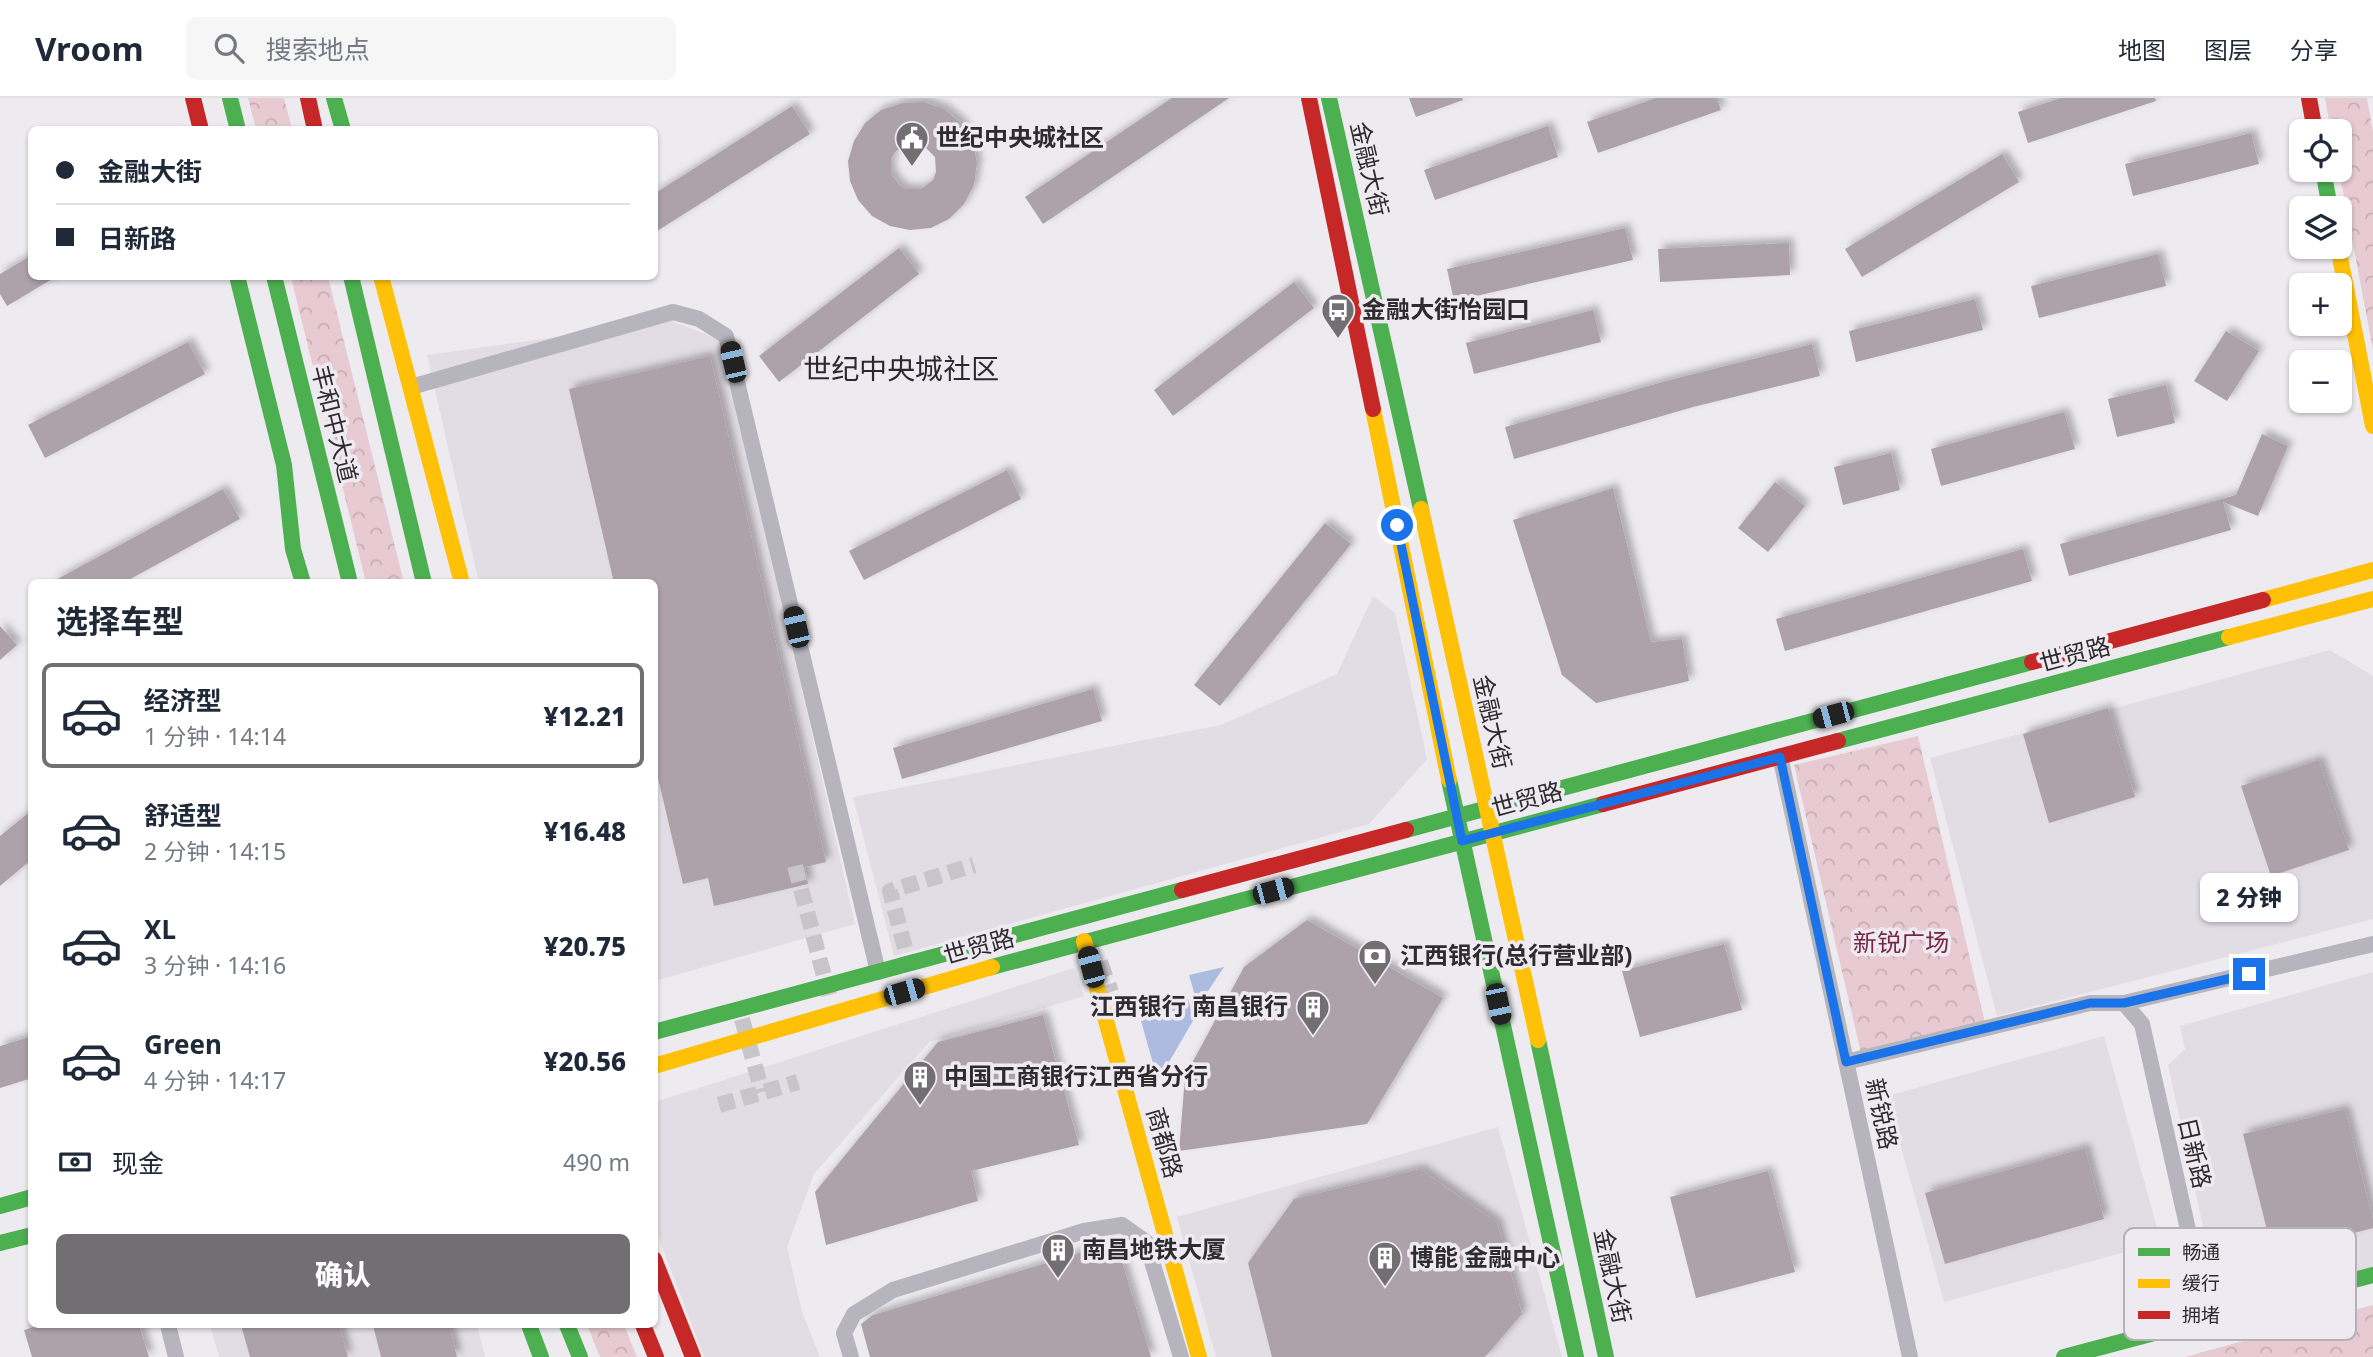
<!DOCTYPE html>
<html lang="zh">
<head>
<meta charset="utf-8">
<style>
  :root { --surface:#fff; --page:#f6f6f7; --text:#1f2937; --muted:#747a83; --line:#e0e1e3; --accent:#716f72 }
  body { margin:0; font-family:"Noto Sans","Noto Sans SC",sans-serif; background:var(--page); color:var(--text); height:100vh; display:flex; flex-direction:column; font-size:26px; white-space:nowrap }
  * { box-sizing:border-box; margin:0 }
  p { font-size:23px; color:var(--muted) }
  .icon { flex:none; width:38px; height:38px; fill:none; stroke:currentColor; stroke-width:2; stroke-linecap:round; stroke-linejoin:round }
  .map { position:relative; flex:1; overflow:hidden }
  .side { position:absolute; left:28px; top:481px; width:630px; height:749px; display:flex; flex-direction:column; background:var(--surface); border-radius:10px; box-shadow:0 2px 5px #0004 }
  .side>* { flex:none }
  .banner { position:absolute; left:28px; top:28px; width:630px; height:154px; border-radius:10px; box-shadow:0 2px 5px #0004; display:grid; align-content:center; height:154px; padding:0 28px; background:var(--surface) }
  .fabs { position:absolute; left:2289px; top:21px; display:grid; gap:14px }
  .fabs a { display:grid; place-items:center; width:63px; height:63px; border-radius:10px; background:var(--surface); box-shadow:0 2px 5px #0004; font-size:35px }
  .end { position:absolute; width:32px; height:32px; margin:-16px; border:9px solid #1a73e8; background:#fff; box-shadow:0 0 0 4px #fff }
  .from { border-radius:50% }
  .bubble { position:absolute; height:49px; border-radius:10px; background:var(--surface); box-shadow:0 2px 5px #0004; font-size:23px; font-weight:800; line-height:49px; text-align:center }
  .car { position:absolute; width:21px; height:42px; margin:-21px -10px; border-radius:9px; box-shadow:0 0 5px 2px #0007; background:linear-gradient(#222 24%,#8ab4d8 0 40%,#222 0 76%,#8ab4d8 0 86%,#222 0) }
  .banner b { display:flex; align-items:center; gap:24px; height:66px; font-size:26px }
  .banner b+b { border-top:2px solid var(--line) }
  .banner i { width:18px; height:18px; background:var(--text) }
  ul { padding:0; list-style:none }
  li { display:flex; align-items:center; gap:21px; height:105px; margin:0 14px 10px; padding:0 14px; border:4px solid transparent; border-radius:10px }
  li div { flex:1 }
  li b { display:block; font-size:26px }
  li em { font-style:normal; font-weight:800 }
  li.active { border-color:var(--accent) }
  li>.icon { width:63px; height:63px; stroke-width:1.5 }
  h2 { padding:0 28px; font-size:32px; line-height:84px }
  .pay { display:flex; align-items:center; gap:18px; height:77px; padding:0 28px; font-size:26px }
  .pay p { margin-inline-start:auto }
  .action { display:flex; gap:14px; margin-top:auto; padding:14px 28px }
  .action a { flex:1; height:80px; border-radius:10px; background:var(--accent); color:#fff; font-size:28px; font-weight:800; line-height:80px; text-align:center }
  header { display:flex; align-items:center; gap:42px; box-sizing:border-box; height:98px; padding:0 35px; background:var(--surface); border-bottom:2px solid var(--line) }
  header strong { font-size:33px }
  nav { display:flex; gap:38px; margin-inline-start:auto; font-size:24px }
  .search { width:490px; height:63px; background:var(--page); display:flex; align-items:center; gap:18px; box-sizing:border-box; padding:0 24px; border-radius:10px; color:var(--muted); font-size:26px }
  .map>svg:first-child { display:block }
  .built { fill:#e2dce4 }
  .park { fill:url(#park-crowns) }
  .water { fill:#aebbe1 }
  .building { fill:#ada2aa; fill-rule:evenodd; filter:url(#shadow) }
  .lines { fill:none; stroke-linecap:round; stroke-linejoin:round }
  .street-tunnel { stroke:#c7c5c9; stroke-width:16; stroke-dasharray:16 8; stroke-linecap:butt }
  .street { stroke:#b6b4bc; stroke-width:16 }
  .fast { stroke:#4caf50; stroke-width:16 }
  .slow { stroke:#ffc107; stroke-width:16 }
  .jam { stroke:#c62828; stroke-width:16 }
  .route { stroke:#1a73e8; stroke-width:9 }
  .labels { text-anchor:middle; stroke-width:7; stroke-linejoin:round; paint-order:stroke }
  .poi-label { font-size:24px; font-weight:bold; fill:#2d2c2e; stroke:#efeaf1; text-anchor:start }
  .street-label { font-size:24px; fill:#2d2c2e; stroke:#efeaf1 }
  .park-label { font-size:24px; fill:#752940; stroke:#efeaf1 }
  .quarter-label { font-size:28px; fill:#2d2a2f; stroke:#efeaf1 }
  .key { fill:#efeaf1; stroke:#b5b1b6; stroke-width:2 }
  .key-label { font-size:19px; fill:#2d2c2e }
</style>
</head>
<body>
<header>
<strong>Vroom</strong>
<div class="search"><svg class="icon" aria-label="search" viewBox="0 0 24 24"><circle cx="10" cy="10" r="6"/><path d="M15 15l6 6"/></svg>搜索地点</div>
<nav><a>地图</a><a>图层</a><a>分享</a></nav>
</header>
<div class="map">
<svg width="2373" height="1259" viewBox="0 0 2373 1259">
  <defs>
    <pattern id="park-crowns" width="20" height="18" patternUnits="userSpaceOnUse" patternTransform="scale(1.75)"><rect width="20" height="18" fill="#e7cad2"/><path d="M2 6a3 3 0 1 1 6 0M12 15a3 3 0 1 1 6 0" fill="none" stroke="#c6aeb5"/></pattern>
    <filter id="shadow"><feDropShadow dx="5" dy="-5" stdDeviation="3.5" flood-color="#0004"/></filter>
  </defs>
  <rect width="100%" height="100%" fill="#eeebf0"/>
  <path class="built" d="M672,223L723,243L855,826L655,883L654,485H479L427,257Z
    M1373,498L1395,515L1427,661L1369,726L894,858L853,699L1221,627L1337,576Z
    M2330,552L2373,578V821L1997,918L1930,660Z
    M1074,870L1084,898L929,944L814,1076L787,1149L802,1214L820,1259H704L655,1130V1004Z
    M2373,874V1171L2243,1211L2216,1189L2168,967L2185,951L2180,928Z
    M2104,938L2161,1144L1944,1204L1887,998Z
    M1498,1029L1562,1259H1216L1177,1119Z
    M210,1227H477L485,1259H219Z"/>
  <path class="park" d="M248,0H284L292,31H256Z
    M2325,0H2367L2373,34V252L2339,72L2340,33H2331Z
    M291,179H328L404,485H366Z
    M1918,638L1985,925L1861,955L1794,667Z
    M2373,1207V1259H2185Z
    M587,1227H624L637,1259H600Z"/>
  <path class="water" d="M1224,869L1198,908L1189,877Z
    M1187,897L1194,921L1158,983L1141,923Z"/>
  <path class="building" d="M1172,0H1229L1043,126L1025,99Z
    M1409,0H1462L1463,2L1416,19Z
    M1656,0H1717L1721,12L1598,55L1587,24Z
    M2061,0H2155L2156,3L2028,45L2018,14Z
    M924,4L944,11L961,25L973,44L977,65L974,87L964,106L949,121L931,130L910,132L890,128L872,118L858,102L850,83L848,63L854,43L865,25L881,12L902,5ZM908,46L924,48L935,59L936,74L933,82L921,91H906L900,88L891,76V61L895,54Z
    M792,8L810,36L654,135V96Z
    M1548,28L1558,59L1435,102L1424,72Z
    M2251,35L2259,66L2133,98L2125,66Z
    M2002,56L2019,84L1862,179L1845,151Z
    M1625,130L1633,162L1454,203L1447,171Z
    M1789,145L1790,177L1660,184L1658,151Z
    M899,150L919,176L779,284L759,258Z
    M2158,156L2166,188L2039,220L2031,188Z
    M32,157V178H57L7,208L0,196V176Z
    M1294,184L1314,210L1173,318L1154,292Z
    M1975,201L1983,232L1856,264L1849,233Z
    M1593,212L1601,244L1474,276L1466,245Z
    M2226,233L2259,253L2227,303L2194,283Z
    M188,244L205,276L45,360L28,327Z
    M1812,246L1820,278L1693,309L1514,361L1505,329L1666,283Z
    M710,258L826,764L805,769L808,786L714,808L708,780L683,786L654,663V485H614L569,291Z
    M2166,287L2175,325L2117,339L2108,301Z
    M2064,314L2075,351L1941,388L1931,351Z
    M2262,336L2288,348L2258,418L2223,404L2231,432L2069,478L2060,446L2236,397Z
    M1891,355L1900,392L1843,407L1834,369Z
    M1007,372L1021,401L864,482L849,453Z
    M1775,384L1805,408L1768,454L1738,430Z
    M1613,390L1651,544L1682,541L1689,583L1596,605L1562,577L1513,422Z
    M223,391L240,421L123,485H50Z
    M1325,425L1351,446L1220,608L1194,587Z
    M2023,451L2032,483L1785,553L1776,521Z
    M0,528L17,547L0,562Z
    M1093,591L1102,623L902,681L893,650Z
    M2108,610L2135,699L2049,725L2023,636Z
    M2319,662L2349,752L2271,778L2241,688Z
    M32,712V761L0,788V738Z
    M1307,822L1443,900L1367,1026L1179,1053L1185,978L1244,869Z
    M1724,846L1742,912L1640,939L1622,873Z
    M1043,917L1079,1047L971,1073L978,1103L826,1147L815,1094L938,944Z
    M32,938V980L0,990V948Z
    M2345,1011L2373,1122V1130L2273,1156L2243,1036Z
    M2085,1050L2104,1121L1945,1166L1925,1095Z
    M1420,1071L1497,1125L1522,1216L1485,1259H1272L1248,1165L1294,1101Z
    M1768,1073L1795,1174L1696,1200L1670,1099Z
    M1116,1144L1151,1259H870L861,1226L873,1217Z
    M40,1227H139L149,1259H32L24,1232Z
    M241,1227H339L348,1259H250Z
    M373,1227H449L457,1259H381Z"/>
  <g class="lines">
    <path class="street-tunnel" d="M795,768L829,897
      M1100,864L1111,894
      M911,873L890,793L974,767
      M742,921L762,994
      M719,1007L798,984"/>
    <path class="street" d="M411,289L673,214L699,221L726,238L878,874
      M1780,658L1910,1259
      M2124,905L2373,846
      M1846,964L2090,905H2124L2142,926L2208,1221
      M168,1227L176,1259
      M851,1259L844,1235L854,1216L893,1192L1084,1133L1122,1127L1146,1144L1181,1259"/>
    <path class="fast" d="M230,0L238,32
      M334,0L343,32
      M1329,0L1421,411
      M2323,72L2330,110
      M237,178L284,367L293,451L303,485
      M274,178L350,485
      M351,178L424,485
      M1838,643L2229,539
      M1449,682L1576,1259
      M1406,732L2032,564
      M992,869L1603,706
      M654,934L1182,792
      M1538,942L1606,1259
      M0,1108L32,1099
      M0,1145L32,1137
      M529,1227L541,1259
      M567,1227L580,1259
      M2064,1259L2373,1177"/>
    <path class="slow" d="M2338,149L2373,328
      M381,178L462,485
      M1373,311L1449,682
      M1421,411L1538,942
      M2263,502L2373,472
      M2229,539L2373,501
      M1084,843L1199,1259
      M654,968L992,869"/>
    <path class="jam" d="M193,0L201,32
      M308,0L315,32
      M1309,0L1373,311
      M2309,0L2315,33
      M2032,564L2263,502
      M1603,706L1838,643
      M1182,792L1406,732
      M654,1161L693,1259
      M643,1227L656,1259"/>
  </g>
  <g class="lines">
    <path class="route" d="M1397,427L1462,743L1780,659L1846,964L2090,905H2124L2249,876"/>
  </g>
  <defs>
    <symbol id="civic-pin" viewBox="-11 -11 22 30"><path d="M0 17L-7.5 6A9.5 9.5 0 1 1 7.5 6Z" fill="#716f72" stroke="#efeaf1"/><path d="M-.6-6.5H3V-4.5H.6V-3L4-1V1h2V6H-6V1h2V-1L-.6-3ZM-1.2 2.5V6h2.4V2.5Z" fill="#fff"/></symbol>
    <symbol id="bus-pin" viewBox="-11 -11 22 30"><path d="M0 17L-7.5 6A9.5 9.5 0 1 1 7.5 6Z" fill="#716f72" stroke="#efeaf1"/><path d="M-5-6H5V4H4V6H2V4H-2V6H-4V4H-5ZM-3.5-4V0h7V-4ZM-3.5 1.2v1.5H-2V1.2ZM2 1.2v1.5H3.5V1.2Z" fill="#fff"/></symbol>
    <symbol id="bank-pin" viewBox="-11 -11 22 30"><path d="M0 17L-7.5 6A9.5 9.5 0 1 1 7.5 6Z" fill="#716f72" stroke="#efeaf1"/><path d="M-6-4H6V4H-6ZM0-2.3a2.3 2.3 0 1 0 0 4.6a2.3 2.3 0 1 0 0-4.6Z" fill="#fff"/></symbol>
    <symbol id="building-pin" viewBox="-11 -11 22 30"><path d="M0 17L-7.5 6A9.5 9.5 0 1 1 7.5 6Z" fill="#716f72" stroke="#efeaf1"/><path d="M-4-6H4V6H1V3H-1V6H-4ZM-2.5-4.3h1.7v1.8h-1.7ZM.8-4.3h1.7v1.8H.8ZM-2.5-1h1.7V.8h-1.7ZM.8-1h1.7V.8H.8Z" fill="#fff"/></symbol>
  </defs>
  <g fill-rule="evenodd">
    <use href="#civic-pin" x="893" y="21" width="38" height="52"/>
    <use href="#bus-pin" x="1319" y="193" width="38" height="52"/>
    <use href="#bank-pin" x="1356" y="839" width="38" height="52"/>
    <use href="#building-pin" x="1294" y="890" width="38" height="52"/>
    <use href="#building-pin" x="901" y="960" width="38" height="52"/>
    <use href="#building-pin" x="1039" y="1133" width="38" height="52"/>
    <use href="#building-pin" x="1366" y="1141" width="38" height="52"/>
  </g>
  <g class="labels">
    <g class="poi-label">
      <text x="936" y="48">世纪中央城社区</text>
      <text x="1362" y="220">金融大街怡园口</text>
      <text x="1400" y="866">江西银行(总行营业部)</text>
      <text x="1288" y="917" text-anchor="end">江西银行 南昌银行</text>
      <text x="944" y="987">中国工商银行江西省分行</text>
      <text x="1082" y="1160">南昌地铁大厦</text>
      <text x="1410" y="1168">博能 金融中心</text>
    </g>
    <g class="street-label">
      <text transform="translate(1369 71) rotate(77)" y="8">金融大街</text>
      <text transform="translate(334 326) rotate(76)" y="8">丰和中大道</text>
      <text transform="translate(2075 557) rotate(-15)" y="8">世贸路</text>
      <text transform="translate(1492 624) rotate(77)" y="8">金融大街</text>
      <text transform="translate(1527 702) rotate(-15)" y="8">世贸路</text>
      <text transform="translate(979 849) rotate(-16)" y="8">世贸路</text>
      <text transform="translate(1881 1016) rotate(78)" y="8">新锐路</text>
      <text transform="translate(1164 1045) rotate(74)" y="8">商都路</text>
      <text transform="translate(2194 1055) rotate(77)" y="8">日新路</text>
      <text transform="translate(1612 1178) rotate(78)" y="8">金融大街</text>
    </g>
    <g class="park-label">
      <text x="1901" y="853">新锐广场</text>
    </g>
    <g class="quarter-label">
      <text x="901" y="281">世纪中央城社区</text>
    </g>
  </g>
  <rect x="2124" y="1130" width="232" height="112" rx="10" class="key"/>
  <rect x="2138" y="1150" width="32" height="8" fill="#4caf50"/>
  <rect x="2138" y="1181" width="32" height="9" fill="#ffc107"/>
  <rect x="2138" y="1213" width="32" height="8" fill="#c62828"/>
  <g class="key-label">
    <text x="2182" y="1161">畅通</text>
    <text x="2182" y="1192">缓行</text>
    <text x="2182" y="1224">拥堵</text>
  </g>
</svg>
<div class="fabs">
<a><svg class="icon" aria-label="locate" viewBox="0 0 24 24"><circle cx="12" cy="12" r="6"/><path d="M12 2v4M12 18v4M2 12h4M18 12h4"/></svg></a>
<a><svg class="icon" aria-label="layers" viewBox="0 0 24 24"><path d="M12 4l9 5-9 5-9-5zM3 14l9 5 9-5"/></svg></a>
<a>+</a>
<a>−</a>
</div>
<i class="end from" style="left:1397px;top:427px"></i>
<i class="end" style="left:2249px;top:876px"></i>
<div class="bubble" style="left:2200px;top:775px;width:98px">2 分钟</div>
<i class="car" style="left:733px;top:264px;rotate:347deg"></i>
<i class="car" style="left:796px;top:529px;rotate:347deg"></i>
<i class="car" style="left:1833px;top:617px;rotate:255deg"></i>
<i class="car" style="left:1273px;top:793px;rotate:75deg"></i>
<i class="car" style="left:1091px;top:869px;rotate:345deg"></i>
<i class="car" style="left:904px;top:894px;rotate:74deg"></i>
<i class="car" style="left:1498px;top:906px;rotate:168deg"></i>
<div class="banner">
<b><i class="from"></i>金融大街</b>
<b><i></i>日新路</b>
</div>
<section class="side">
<h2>选择车型</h2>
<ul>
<li class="active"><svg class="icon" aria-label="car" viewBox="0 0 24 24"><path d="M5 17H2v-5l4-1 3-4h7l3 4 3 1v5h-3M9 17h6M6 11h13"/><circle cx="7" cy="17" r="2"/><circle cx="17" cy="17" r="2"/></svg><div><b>经济型</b><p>1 分钟 · 14:14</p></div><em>¥12.21</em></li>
<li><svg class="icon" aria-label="car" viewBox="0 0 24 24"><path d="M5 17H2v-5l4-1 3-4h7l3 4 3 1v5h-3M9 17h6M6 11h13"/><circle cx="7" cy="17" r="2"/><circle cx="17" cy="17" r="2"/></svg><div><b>舒适型</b><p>2 分钟 · 14:15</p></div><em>¥16.48</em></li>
<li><svg class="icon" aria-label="car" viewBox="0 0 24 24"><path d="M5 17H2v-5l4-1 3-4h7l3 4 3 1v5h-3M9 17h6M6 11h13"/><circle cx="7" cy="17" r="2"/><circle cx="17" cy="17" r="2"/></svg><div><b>XL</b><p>3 分钟 · 14:16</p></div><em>¥20.75</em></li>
<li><svg class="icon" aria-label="car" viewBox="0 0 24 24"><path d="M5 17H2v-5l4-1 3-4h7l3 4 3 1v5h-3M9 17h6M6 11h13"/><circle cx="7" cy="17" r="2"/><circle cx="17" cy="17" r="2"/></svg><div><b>Green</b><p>4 分钟 · 14:17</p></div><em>¥20.56</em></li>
</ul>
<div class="pay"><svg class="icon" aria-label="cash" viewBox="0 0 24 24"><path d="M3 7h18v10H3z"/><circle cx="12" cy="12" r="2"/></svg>现金<p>490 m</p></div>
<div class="action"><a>确认</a></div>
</section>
</div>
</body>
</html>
